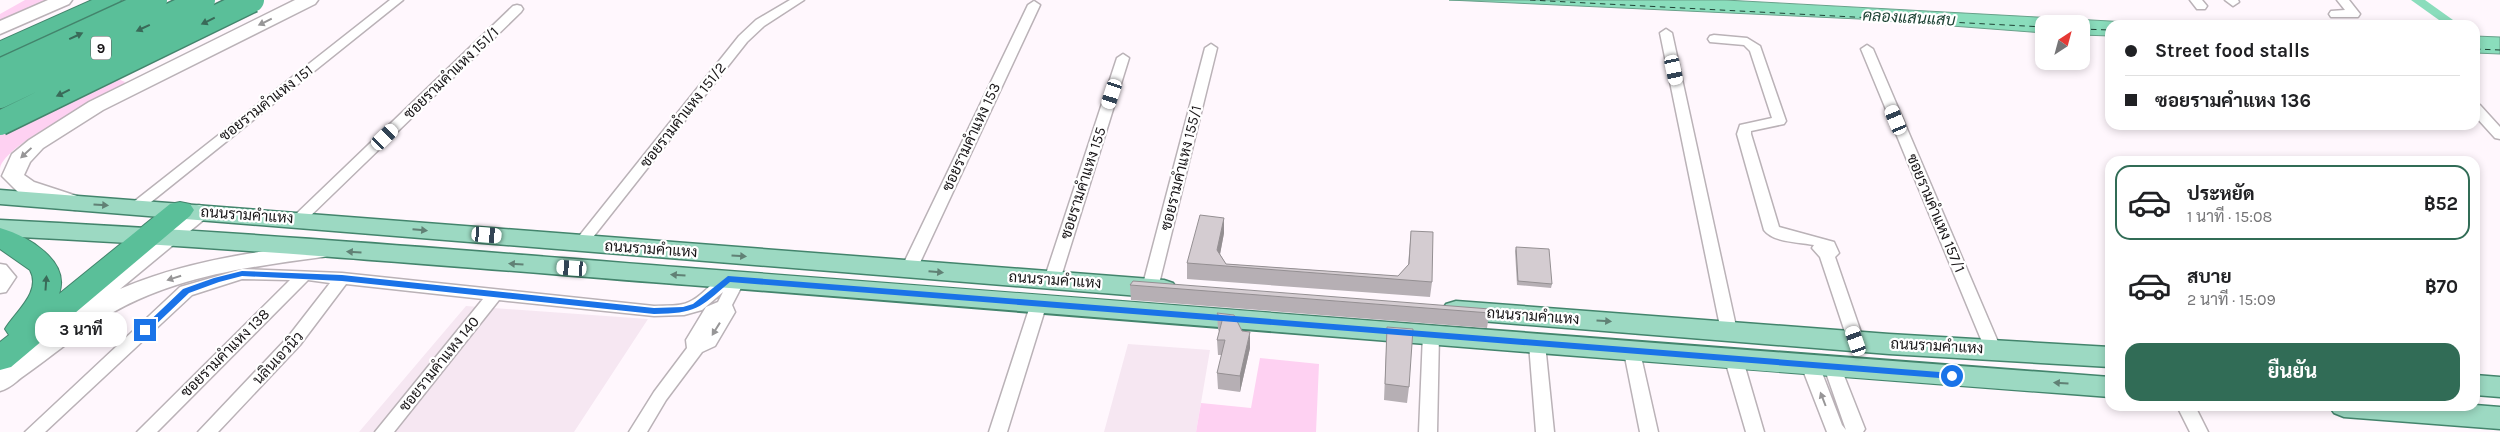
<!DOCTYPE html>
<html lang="th">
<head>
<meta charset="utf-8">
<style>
  :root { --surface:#fff; --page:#f2f2f2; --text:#202124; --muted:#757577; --line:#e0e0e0; --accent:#316c56 }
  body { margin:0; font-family:Karla,Sarabun,sans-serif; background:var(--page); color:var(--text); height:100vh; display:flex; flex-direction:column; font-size:19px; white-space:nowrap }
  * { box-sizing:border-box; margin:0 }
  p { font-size:16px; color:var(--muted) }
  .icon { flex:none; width:28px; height:28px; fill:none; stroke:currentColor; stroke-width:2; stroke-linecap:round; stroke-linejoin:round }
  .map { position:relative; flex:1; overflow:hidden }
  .side { position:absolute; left:2105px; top:156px; width:375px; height:255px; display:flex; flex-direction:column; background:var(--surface); border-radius:15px; box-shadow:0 2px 8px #0003 }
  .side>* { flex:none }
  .guide { position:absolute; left:2105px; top:20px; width:375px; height:110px; border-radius:15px; box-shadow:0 2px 8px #0003; display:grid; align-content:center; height:110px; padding:0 20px; background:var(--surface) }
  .needle { width:32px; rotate:36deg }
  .buttons { position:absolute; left:2035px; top:15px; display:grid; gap:10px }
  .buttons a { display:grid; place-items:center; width:55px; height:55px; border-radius:10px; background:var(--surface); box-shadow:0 2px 8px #0003; font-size:25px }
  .end { position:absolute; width:22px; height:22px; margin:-11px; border:6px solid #1a73e8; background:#fff; box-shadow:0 0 0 2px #fff }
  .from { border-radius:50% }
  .bubble { position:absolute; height:35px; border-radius:15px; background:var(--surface); box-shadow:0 2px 8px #0003; font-size:16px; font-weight:700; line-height:35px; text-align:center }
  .car { position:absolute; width:15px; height:30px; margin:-15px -8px; border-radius:6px; box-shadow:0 0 4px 1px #0007; background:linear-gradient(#fff 24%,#345 0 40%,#fff 0 76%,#345 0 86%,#fff 0) }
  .guide b { display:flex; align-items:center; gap:18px; height:48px; font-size:19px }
  .guide b+b { border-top:1px solid var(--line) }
  .guide i { width:12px; height:12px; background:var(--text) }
  ul { padding:9px 0 0; list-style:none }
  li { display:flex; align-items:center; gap:15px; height:75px; margin:0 10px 8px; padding:0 10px; border:2px solid transparent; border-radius:15px }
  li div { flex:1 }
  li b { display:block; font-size:19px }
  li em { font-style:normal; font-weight:700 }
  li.on { border-color:var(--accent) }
  li>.icon { width:45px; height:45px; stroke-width:1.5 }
  .cta { display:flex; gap:10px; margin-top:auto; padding:10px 20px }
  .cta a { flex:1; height:58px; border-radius:15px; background:var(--accent); color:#fff; font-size:20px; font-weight:700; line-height:58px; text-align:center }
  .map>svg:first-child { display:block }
  .built { fill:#f6e7f2 }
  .green { fill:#fed1f2 }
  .water { fill:#8addbc; stroke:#68a18a }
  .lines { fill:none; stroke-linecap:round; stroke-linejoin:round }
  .canal { fill:#8addbc; fill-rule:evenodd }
  .ferry { stroke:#1e4335; stroke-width:1; stroke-dasharray:5.5 4.5; stroke-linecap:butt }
  .street-casing { stroke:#bab2b7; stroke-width:3 }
  .secondary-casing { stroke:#bab2b7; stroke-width:3 }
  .primary-casing { stroke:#43846c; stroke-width:3 }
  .highway-casing { stroke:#43846c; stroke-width:2 }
  .street { fill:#fff; fill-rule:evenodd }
  .secondary { fill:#fff; fill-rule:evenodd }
  .primary { fill:#9cd9c2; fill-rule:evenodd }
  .highway { fill:#5abf99; fill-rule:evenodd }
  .highway-bridge-casing { stroke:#43846c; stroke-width:27; stroke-linecap:butt }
  .highway-bridge { stroke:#5abf99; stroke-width:24 }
  .wall { fill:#b6afb4 }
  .shaded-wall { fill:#948f92 }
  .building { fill:#d4ccd1; stroke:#948f92 }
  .oneway { fill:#396a58 }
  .oneway2 { fill:#979697 }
  .oneway3 { fill:#618175 }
  .route { fill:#1a73e8 }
  .labels { text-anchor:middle; stroke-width:4.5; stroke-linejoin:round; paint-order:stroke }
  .shield { fill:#fff; stroke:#5d5b5d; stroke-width:1 }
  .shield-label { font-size:14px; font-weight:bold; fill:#181517 }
  .street-label { font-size:15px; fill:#181517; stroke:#fff }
  .water-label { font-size:16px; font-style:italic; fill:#1e4335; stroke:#fff }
</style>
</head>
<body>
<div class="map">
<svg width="2500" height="432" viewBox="0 0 2500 432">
  <rect width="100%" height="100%" fill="#fff7fd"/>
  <path class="built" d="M466,306L648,319L574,432H359Z
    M1128,344L1210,350L1196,432H1104Z"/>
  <path class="green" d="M25,0H52L0,23V14Z
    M0,70L116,78L125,82L117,92C91,105 7,142 0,168Z
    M1260,358L1319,364L1316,432H1196L1201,403L1251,408Z"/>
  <path class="water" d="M1449,0H1725L2183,25H2110V36L2081,35V24H2044V33L1859,19Z
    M2475,36L2500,37V54L2475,53Z"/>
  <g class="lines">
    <path class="canal" d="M2411,0H2425L2460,25H2446Z"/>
    <path class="ferry" d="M1530,0L2044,27
      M2081,29L2110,30
      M2475,49L2500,50"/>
    <defs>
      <path id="street" d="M390,0H403L141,210H131L129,207L131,204Z
        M790,0H804L764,26L747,42L586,246H576L573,243L576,240L739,36L756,20Z
        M2190,0H2202L2207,6L2205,9H2197Z
        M2225,0H2238L2239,2L2233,6Z
        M2337,0H2349L2360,14L2358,17H2331L2329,14L2331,11L2345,10Z
        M1034,1L1040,5L917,269L909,274L903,273L901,269L1028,5Z
        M517,5L521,6L523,9L521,12L304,222H294L291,219L294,216L513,6Z
        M1666,29L1672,33L1737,331L1735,335H1723L1721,331L1660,33Z
        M1714,35L1747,38L1760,46L1786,121L1784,124L1751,131V134L1779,227L1834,242L1839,253L1835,257L1864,341L1862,345H1850L1848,341L1820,257L1812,248L1814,245C1800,242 1774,243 1764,230L1737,134L1740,125L1772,118L1750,51L1744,45L1710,42L1708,39L1710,36Z
        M1211,44L1217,48L1158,288L1156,292H1144L1142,288L1205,48Z
        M1867,45L1873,49L2001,349L1999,353H1987L1985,349L1861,49Z
        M1123,54L1129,58L1060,280L1058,284H1046L1044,280L1117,58Z
        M2475,104L2480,105L2500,127V139L2495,138L2475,116Z
        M0,264L6,265L16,277L6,292L0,293Z
        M242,269L342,273L654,306C665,305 680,307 689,302C711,292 715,269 743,276L745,280L732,305L735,312L715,346L702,352L666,400L647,432H629L654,392L687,348L686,340L706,307L718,302L723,292L702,310L684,315L654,316L499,300L394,432H375L483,299L346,284L300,345L218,432H198L288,337L330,283L308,280L157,432H137L290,280L242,279L192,295L45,432H25L180,287Z
        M1039,298L1045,299L1047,303L1007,432H989L1031,303L1033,299Z
        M1431,328L1437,330L1439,334L1437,432H1419L1423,334L1425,330Z
        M1537,338L1543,340L1545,344L1554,432H1536L1529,344L1531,340Z
        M1632,346L1638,348L1640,352L1658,432H1640L1624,352L1626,348Z
        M1734,354L1740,356L1743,360L1764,432H1746L1725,360L1728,356Z
        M1810,359L1816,361L1819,365L1842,425L1846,430L1824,367L1827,363H1839L1865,429L1863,432H1827L1801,365L1804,361Z
        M2177,406H2195L2208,432H2190Z"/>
      <path id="secondary" d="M48,0H72L69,4L0,34V21Z
        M295,0H318L315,4L103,110L43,148L30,162L24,175L34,182L83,198L86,203L83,208L75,210L67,208L18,192L2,176L12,154L29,140L89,102Z
        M199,205L207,207L210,212L207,217L120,289C185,261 254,252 323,243L331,245L335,250L331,255L323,257C247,267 168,277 102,319C75,336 51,357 25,375C16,381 11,388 0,391V367L18,352L24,350L75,314L70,308L73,302L191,207Z"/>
      <path id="primary" d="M0,190L1164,280L1173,283L1177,289L1173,295L1164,298L0,204Z
        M0,220C230,231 460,250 689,268C1163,303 1636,343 2110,377V397C1636,363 1163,321 689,285C460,267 230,247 0,236Z
        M1456,301L1889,334L2110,347V367L1889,354L1456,319L1446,316L1442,310L1446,304Z
        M2475,375L2500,377V397L2475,395Z
        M2475,405L2500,407V429L2344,417L2334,413L2329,406Z"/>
      <path id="highway" d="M92,0H121L118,5L0,57V41Z
        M180,202L190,204L194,210L190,216L11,367L0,370V342L9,335L5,329C15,312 42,292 30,270L0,249V228C28,236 71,261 59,294L170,204Z"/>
    </defs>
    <use href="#street" class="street-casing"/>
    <use href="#secondary" class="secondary-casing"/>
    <use href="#primary" class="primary-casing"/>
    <use href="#highway" class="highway-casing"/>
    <use href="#street" class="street"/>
    <use href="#secondary" class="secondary"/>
    <use href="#primary" class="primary"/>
    <use href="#highway" class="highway"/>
    <defs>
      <path id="highway-bridge" d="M0,71L155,0
        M0,96L203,0
        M0,123L252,0"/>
    </defs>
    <use href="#highway-bridge" class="highway-bridge-casing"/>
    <use href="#highway-bridge" class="highway-bridge"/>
  </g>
  <path class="wall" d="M1224,218V233L1220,254L1226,264L1398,276L1408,265L1411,231L1432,282L1430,297L1187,279V263Z
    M1516,247L1552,284L1551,288L1517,285L1515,251Z
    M1130,285L1490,309L1487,328L1131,300Z
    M1217,313L1250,348L1240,392L1218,389L1217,373L1222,355H1218L1217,340L1219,332L1218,329Z
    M1387,327L1409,387L1407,403L1384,400Z"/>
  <path class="shaded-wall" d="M1224,218V233L1218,265L1217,250Z
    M1250,332V348L1240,392V376Z"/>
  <path class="building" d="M1200,215L1224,218L1217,250L1226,264L1398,276L1409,264L1411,231L1433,232L1432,282L1187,263Z
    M1516,247L1549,249L1552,284L1518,281Z
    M1133,281L1490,309V313L1130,285Z
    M1217,313L1234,315L1242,331L1250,332L1240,376L1217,373L1225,340H1217L1222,321Z
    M1387,327L1413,329L1409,387L1385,384Z"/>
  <defs><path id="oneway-solid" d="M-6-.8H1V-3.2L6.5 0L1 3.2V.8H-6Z" transform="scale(1.25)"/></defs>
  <g class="oneway">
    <use href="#oneway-solid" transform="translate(208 21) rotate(154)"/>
    <use href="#oneway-solid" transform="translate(143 28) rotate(155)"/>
    <use href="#oneway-solid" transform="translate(76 36) rotate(-25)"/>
    <use href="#oneway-solid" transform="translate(63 93) rotate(154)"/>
    <use href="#oneway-solid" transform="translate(46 283) rotate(-86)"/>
  </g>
  <g class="oneway2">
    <use href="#oneway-solid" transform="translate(265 22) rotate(154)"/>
    <use href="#oneway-solid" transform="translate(26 153) rotate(137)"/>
    <use href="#oneway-solid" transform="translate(174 278) rotate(162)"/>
    <use href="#oneway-solid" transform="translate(716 329) rotate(122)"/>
    <use href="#oneway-solid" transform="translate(1823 399) rotate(-111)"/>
  </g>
  <g class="oneway3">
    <use href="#oneway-solid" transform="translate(101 205) rotate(4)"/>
    <use href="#oneway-solid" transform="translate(420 230) rotate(5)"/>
    <use href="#oneway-solid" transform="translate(354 252) rotate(-176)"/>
    <use href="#oneway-solid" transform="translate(739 256) rotate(4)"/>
    <use href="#oneway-solid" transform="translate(516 264) rotate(-176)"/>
    <use href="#oneway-solid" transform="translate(936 272) rotate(5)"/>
    <use href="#oneway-solid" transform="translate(678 275) rotate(-176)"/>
    <use href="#oneway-solid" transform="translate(1604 321) rotate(4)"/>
    <use href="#oneway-solid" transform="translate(2061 383) rotate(-176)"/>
  </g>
  <path class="route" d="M242,271L342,275L654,308L683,307L693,304L728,276L1952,373L1957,376L1952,379L730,282C698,309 697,313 654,314L342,281L242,276L219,282L189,293L148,332L140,330L183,289L214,278Z"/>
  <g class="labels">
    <rect class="shield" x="91" y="36.5" width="20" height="23" rx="4"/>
    <g class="shield-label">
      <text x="101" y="53">9</text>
    </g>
    <g class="street-label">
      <text transform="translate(451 73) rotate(-44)" y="5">ซอยรามคำแหง 151/1</text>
      <text transform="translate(266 103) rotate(-38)" y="5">ซอยรามคำแหง 151</text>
      <text transform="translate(683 115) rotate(-52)" y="5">ซอยรามคำแหง 151/2</text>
      <text transform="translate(971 137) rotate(-65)" y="5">ซอยรามคำแหง 153</text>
      <text transform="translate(1181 168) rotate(-76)" y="5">ซอยรามคำแหง 155/1</text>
      <text transform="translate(1083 183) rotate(-72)" y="5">ซอยรามคำแหง 155</text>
      <text transform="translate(1936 213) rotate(67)" y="5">ซอยรามคำแหง 157/1</text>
      <text transform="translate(247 215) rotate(4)" y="5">ถนนรามคำแหง</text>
      <text transform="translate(651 249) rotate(4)" y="5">ถนนรามคำแหง</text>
      <text transform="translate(1055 280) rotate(4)" y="5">ถนนรามคำแหง</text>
      <text transform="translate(1533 316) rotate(4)" y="5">ถนนรามคำแหง</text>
      <text transform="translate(1937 346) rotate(3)" y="5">ถนนรามคำแหง</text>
      <text transform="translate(225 353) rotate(-45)" y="5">ซอยรามคำแหง 138</text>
      <text transform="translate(278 358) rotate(-47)" y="5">นลินเอวนิว</text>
      <text transform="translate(439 364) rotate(-51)" y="5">ซอยรามคำแหง 140</text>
    </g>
    <g class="water-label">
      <text transform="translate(1909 17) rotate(3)" y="6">คลองแสนแสบ</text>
    </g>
  </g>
</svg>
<div class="buttons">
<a><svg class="needle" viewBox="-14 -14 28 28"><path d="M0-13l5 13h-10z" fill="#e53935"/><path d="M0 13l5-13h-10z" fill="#757577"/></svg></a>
</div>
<i class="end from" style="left:1952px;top:376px"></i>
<i class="end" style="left:145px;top:330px"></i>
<div class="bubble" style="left:35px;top:312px;width:92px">3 นาที</div>
<i class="car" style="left:1674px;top:70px;rotate:168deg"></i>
<i class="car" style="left:1112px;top:94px;rotate:198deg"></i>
<i class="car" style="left:1896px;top:120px;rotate:337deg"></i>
<i class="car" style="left:385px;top:137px;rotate:46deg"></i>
<i class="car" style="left:487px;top:235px;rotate:95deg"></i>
<i class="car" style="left:572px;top:268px;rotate:274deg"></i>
<i class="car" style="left:1856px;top:341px;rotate:341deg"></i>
<div class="guide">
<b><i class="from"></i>Street food stalls</b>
<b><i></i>ซอยรามคำแหง 136</b>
</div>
<section class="side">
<ul>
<li class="on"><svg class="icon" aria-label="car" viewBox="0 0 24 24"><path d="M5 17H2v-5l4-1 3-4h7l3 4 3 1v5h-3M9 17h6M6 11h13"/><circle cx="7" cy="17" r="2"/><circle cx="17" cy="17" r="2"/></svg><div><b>ประหยัด</b><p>1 นาที · 15:08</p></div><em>฿52</em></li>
<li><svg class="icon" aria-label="car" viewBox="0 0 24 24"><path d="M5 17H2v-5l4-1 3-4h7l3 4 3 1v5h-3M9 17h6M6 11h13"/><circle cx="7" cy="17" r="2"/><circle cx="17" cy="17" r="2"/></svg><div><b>สบาย</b><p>2 นาที · 15:09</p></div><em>฿70</em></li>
</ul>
<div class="cta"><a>ยืนยัน</a></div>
</section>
</div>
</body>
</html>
